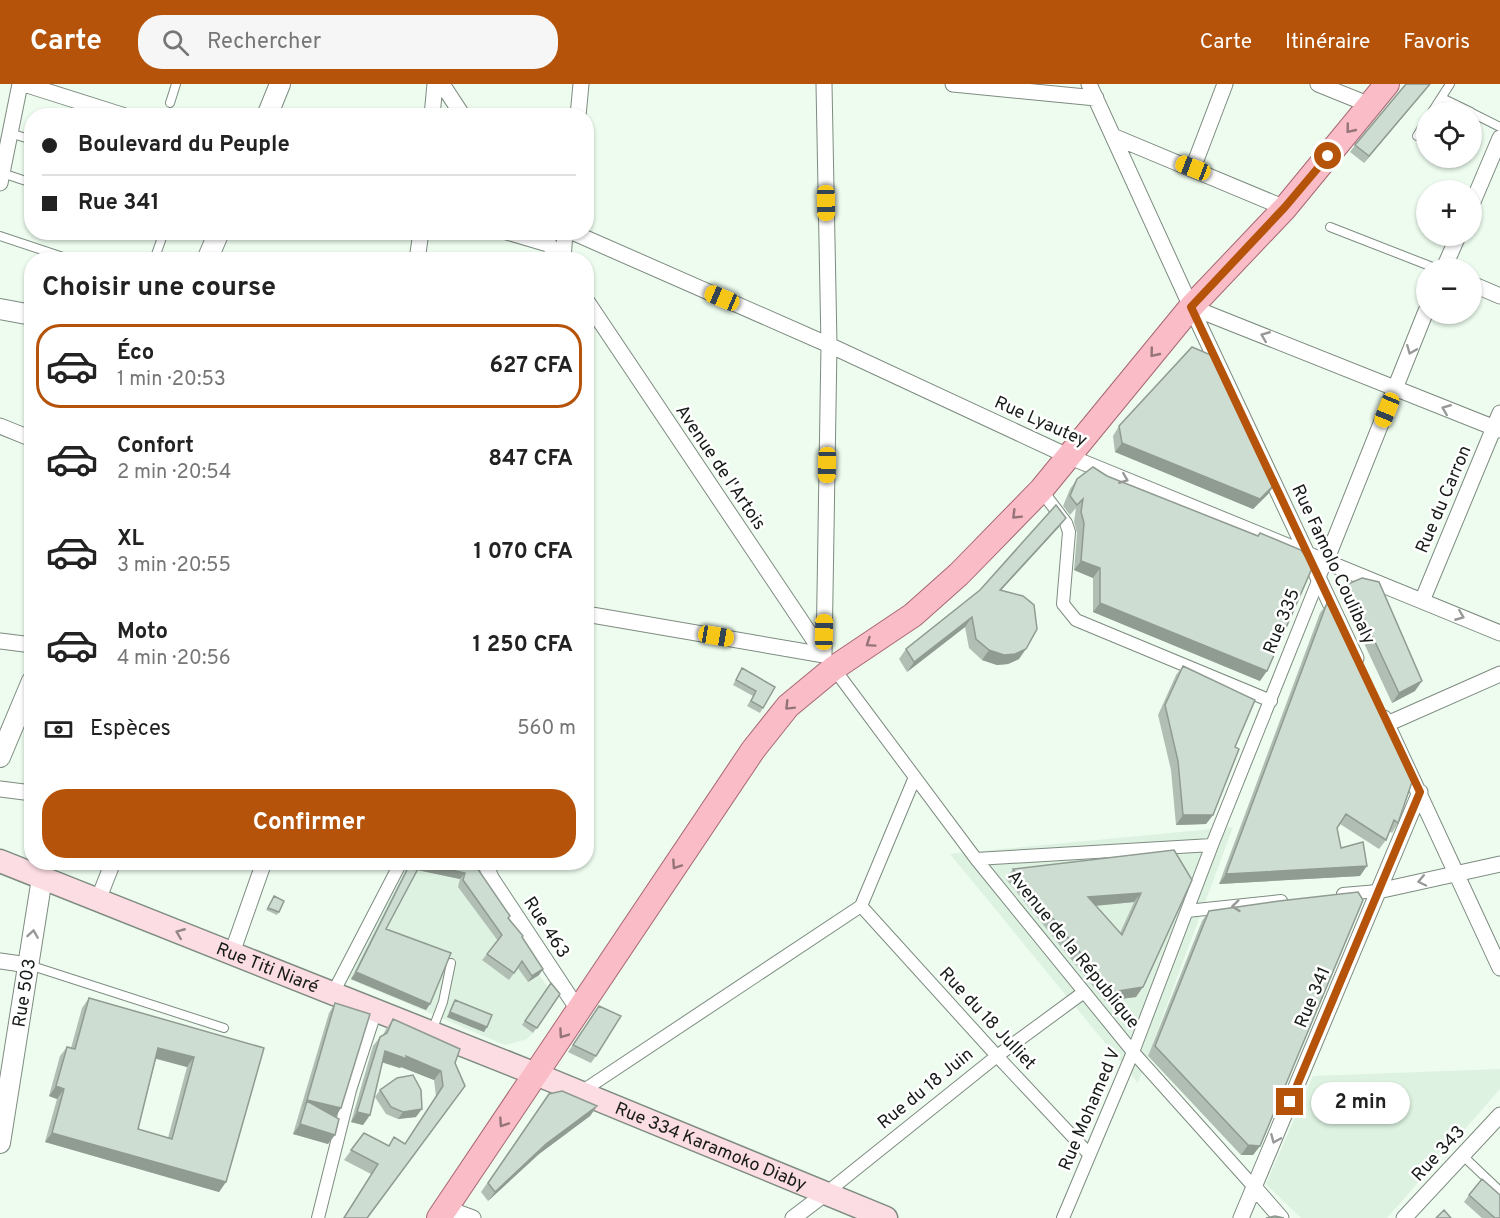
<!DOCTYPE html>
<html lang="fr">
<head>
<meta charset="utf-8">
<style>
  :root { --surface:#fff; --page:#f6f6f6; --text:#222; --muted:#767676; --line:#e0e0e0; --accent:#b45309 }
  body { margin:0; font-family:Overpass,sans-serif; background:var(--page); color:var(--text); height:100vh; display:flex; flex-direction:column; font-size:22px; white-space:nowrap }
  * { box-sizing:border-box; margin:0 }
  p { font-size:20px; color:var(--muted) }
  .icon { flex:none; width:33px; height:33px; fill:none; stroke:currentColor; stroke-width:2; stroke-linecap:round; stroke-linejoin:round }
  .map { position:relative; flex:1; overflow:hidden }
  .details { position:absolute; left:24px; top:168px; width:570px; height:618px; display:flex; flex-direction:column; background:var(--surface); border-radius:24px; box-shadow:0 2px 4px #0004 }
  .details>* { flex:none }
  .hud { position:absolute; left:24px; top:24px; width:570px; height:132px; border-radius:24px; box-shadow:0 2px 4px #0004; display:grid; align-content:center; height:132px; padding:0 18px; background:var(--surface) }
  .buttons { position:absolute; left:1416px; top:18px; display:grid; gap:12px }
  .buttons a { display:grid; place-items:center; width:66px; height:66px; border-radius:50%; background:var(--surface); box-shadow:0 2px 4px #0004; font-size:30px }
  .end { position:absolute; width:27px; height:27px; margin:-14px; border:8px solid #b45309; background:#fff; box-shadow:0 0 0 3px #fff }
  .from { border-radius:50% }
  .bubble { position:absolute; height:42px; border-radius:21px; background:var(--surface); box-shadow:0 2px 4px #0004; font-size:20px; font-weight:700; line-height:42px; text-align:center }
  .car { position:absolute; width:18px; height:36px; margin:-18px -9px; border-radius:8px; box-shadow:0 0 4px 2px #0007; background:linear-gradient(#f5c518 24%,#345 0 40%,#f5c518 0 76%,#345 0 86%,#f5c518 0) }
  .hud b { display:flex; align-items:center; gap:21px; height:57px; font-size:22px }
  .hud b+b { border-top:2px solid var(--line) }
  .hud i { width:15px; height:15px; background:var(--text) }
  ul { padding:0; list-style:none }
  li { display:flex; align-items:center; gap:18px; height:84px; margin:0 12px 9px; padding:0 6px; border:3px solid transparent; border-radius:24px }
  li div { flex:1 }
  li b { display:block; font-size:22px }
  li em { font-style:normal; font-weight:700 }
  li.selected { border-color:var(--accent) }
  li>.icon { width:54px; height:54px; stroke-width:1.5 }
  h2 { padding:0 18px; font-size:27px; line-height:72px }
  .pay { display:flex; align-items:center; gap:15px; height:66px; padding:0 18px; font-size:22px }
  .pay p { margin-inline-start:auto }
  .action { display:flex; gap:12px; margin-top:auto; padding:12px 18px }
  .action a { flex:1; height:69px; border-radius:24px; background:var(--accent); color:#fff; font-size:24px; font-weight:700; line-height:69px; text-align:center }
  header { display:flex; align-items:center; gap:36px; box-sizing:border-box; height:84px; padding:0 30px; background:var(--accent); color:#fff }
  header strong { font-size:28px }
  nav { display:flex; gap:33px; margin-inline-start:auto; font-size:21px }
  .search { width:420px; height:54px; background:var(--page); display:flex; align-items:center; gap:15px; box-sizing:border-box; padding:0 21px; border-radius:24px; color:var(--muted); font-size:22px }
  .map>svg:first-child { display:block }
  .built { fill:#ddf2e1 }
  .lines { fill:none; stroke-linecap:round; stroke-linejoin:round }
  .service-casing { stroke:#7e8b80; stroke-width:10 }
  .pedestrian-casing { stroke:#7e8b80; stroke-width:14 }
  .minor-casing { stroke:#7e8b80; stroke-width:17 }
  .tertiary-casing { stroke:#7e8b80; stroke-width:22 }
  .secondary-casing { stroke:#7e8b80; stroke-width:25 }
  .primary-casing { stroke:#a86772; stroke-width:26 }
  .service { stroke:#fff; stroke-width:8 }
  .pedestrian { stroke:#fff; stroke-width:12 }
  .minor { stroke:#fff; stroke-width:15 }
  .tertiary { stroke:#fff; stroke-width:20 }
  .secondary { stroke:#fcdde3; stroke-width:22 }
  .primary { stroke:#fabcc7; stroke-width:24 }
  .wall { fill:#b1beb4; fill-rule:evenodd }
  .shaded-wall { fill:#909b92 }
  .building { fill:#ceddd1; stroke:#909b92; stroke-width:1.5; fill-rule:evenodd }
  .oneway { stroke:#947478 }
  .oneway2 { stroke:#979997 }
  .oneway3 { stroke:#958688 }
  .route { stroke:#b45309; stroke-width:8 }
  .labels { text-anchor:middle; stroke-width:5; stroke-linejoin:round; paint-order:stroke }
  .street-label { font-size:18px; fill:#171c18; stroke:#fff }
</style>
</head>
<body>
<header>
<strong>Carte</strong>
<div class="search"><svg class="icon" aria-label="search" viewBox="0 0 24 24"><circle cx="10" cy="10" r="6"/><path d="M15 15l6 6"/></svg>Rechercher</div>
<nav><a>Carte</a><a>Itinéraire</a><a>Favoris</a></nav>
</header>
<div class="map">
<svg width="1500" height="1134" viewBox="0 0 1500 1134">
  <rect width="100%" height="100%" fill="#edfcef"/>
  <path class="built" d="M1233,743L1138,999L950,770Z
    M406,779H458L555,913L554,918L533,949L527,955L505,961L349,895L348,889Z
    M1500,985V1005L1387,1134H1301L1266,1100L1313,992Z"/>
  <g class="lines">
    <defs>
      <path id="service" d="M1442,14L1471,28
        M170,19L176,0
        M1432,28L1450,0
        M1472,29L1500,43
        M10,49L32,56
        M1417,52L1426,37
        M2,89L32,99
        M1330,143L1435,184
        M0,152L72,176
        M154,176L164,148
        M29,881L224,944
        M432,947L443,918L451,879
        M1462,1071L1500,1107"/>
      <path id="pedestrian" d="M1041,406L1066,439L1069,448L1063,520L1076,536L1271,617
        M832,582L976,775L1133,968L1254,1103
        M976,775L1212,761
        M1343,810L1378,807
        M861,822L997,972L1089,1070
        M1187,827L1281,817
        M333,909L401,778
        M581,1008L861,822L915,693
        M826,1109L997,972L1084,908
        M318,1134L350,1006L376,926
        M1063,1134L1133,968L1212,761L1326,477"/>
      <path id="minor" d="M24,0L125,32
        M442,0L463,32
        M824,0L829,261L824,571
        M953,0L1096,14
        M1089,0L1191,223L1356,574
        M1318,0L1370,21
        M432,32L435,0
        M578,32L581,0
        M1115,53L1285,124
        M1193,84L1225,0
        M0,99L20,0
        M1472,120L1500,54
        M507,148L548,160
        M572,148L829,261L1070,373L1500,549
        M543,151L559,176
        M417,176L421,148
        M563,176L565,148
        M1444,184L1458,152
        M1472,200L1500,212
        M586,216L824,571
        M1191,223L1500,346
        M0,342L32,355
        M1326,477L1426,227
        M1422,517L1500,329
        M586,530L824,571
        M0,557L32,561
        M1384,634L1500,884
        M1387,640L1500,590
        M0,705L32,709
        M485,778L491,794L579,927
        M1378,807L1500,780
        M98,816L113,778
        M232,869L264,778
        M0,877L28,881
        M1254,1103L1281,1134
        M446,1124L473,1134
        M793,1134L826,1109
        M1241,1134L1420,708
        M1404,1134L1500,1031"/>
      <g id="tertiary">
        <path d="M267,32L280,0"/>
        <path d="M207,176L219,148"/>
        <path d="M0,225L32,231"/>
        <path d="M0,673L32,597"/>
        <path id="s1" d="M0,1059L42,794"/>
      </g>
      <g id="secondary">
        <path id="s2" d="M0,777L543,993L886,1134"/>
      </g>
      <path id="primary" d="M439,1134L753,666L788,622L834,584L913,531L959,490L1041,406L1191,223L1285,124L1387,0"/>
    </defs>
    <use href="#service" class="service-casing"/>
    <use href="#pedestrian" class="pedestrian-casing"/>
    <use href="#minor" class="minor-casing"/>
    <use href="#tertiary" class="tertiary-casing"/>
    <use href="#secondary" class="secondary-casing"/>
    <use href="#primary" class="primary-casing"/>
    <use href="#service" class="service"/>
    <use href="#pedestrian" class="pedestrian"/>
    <use href="#minor" class="minor"/>
    <use href="#tertiary" class="tertiary"/>
    <use href="#secondary" class="secondary"/>
    <use href="#primary" class="primary"/>
  </g>
  <path class="wall" d="M1430,0L1364,79L1350,68L1355,61Z
    M1119,342L1275,400L1268,410L1253,425L1115,368L1113,352Z
    M1107,392L1258,452L1260,449V597L1093,528V494L1074,486L1077,449L1074,438L1076,424L1070,431L1063,422L1070,405L1077,395Z
    M1066,434L1059,443L1001,506L1019,575L1008,580L997,581L982,576L969,564L965,543L907,588L899,575L906,565L980,506Z
    M1348,500L1415,607L1392,619L1341,510Z
    M1327,519L1398,739L1392,749L1389,747L1386,756L1379,765L1340,740L1337,744L1341,764L1360,792L1219,800L1320,529Z
    M1183,582L1213,731L1206,740L1176,741L1171,686L1158,631L1176,591Z
    M742,584L775,603L760,629L747,622L753,612L733,601Z
    M1174,766L1136,913L1105,917L1006,795L1013,785ZM1134,818L1120,849L1096,822Z
    M409,778H473L509,834L543,885L539,891L528,898L518,884L509,896L482,876L498,857L458,803L460,795L418,786L386,845L430,920L426,926L351,895L408,782Z
    M274,812L279,828L277,831L266,826Z
    M1209,827L1260,1062L1253,1071H1241L1148,972L1202,837Z
    M551,899L560,910L533,949L522,941Z
    M89,914L264,964L226,1098L219,1108L45,1058L57,1015L49,1012L60,972L67,963L71,964L82,924ZM156,975L187,983L168,1054L138,1045Z
    M455,916L487,943L484,948L447,933L452,921Z
    M335,919V1033L328,1060L293,1050L329,929Z
    M599,922L596,972L591,979L568,968Z
    M393,935L455,979L465,1002L368,1134H343L371,1090L344,1076L364,1049L388,1062L394,1053L405,1060L436,1012L434,996L401,983L400,984L382,978L370,1031L363,1041L351,1038L373,962L380,953L383,951L386,945Z
    M380,1006L416,1033L398,1035L386,1030L375,1013Z
    M549,1010L597,1022L590,1032L539,1070L488,1117L481,1108Z
    M1469,1111L1500,1134H1482L1464,1118Z"/>
  <path class="shaded-wall" d="M1430,0L1427,4L1364,79L1369,72Z
    M1122,359L1275,400L1268,410L1253,425L1115,368Z
    M1066,434L1059,443L993,515L1000,506Z
    M1081,477L1100,484L1093,494L1074,486Z
    M1100,519L1267,587L1260,597L1093,528Z
    M972,533L965,543L907,588L914,578Z
    M1026,565L1019,575L1008,580L997,581L982,576L989,566Z
    M1422,597L1415,607L1392,619L1399,609Z
    M1183,731H1213L1206,740L1176,741Z
    M421,779L465,789L460,795L417,786Z
    M1367,782L1360,792L1219,800L1226,790Z
    M1141,809L1134,818L1081,823L1088,813Z
    M543,885L539,891L528,898L532,892Z
    M356,888L430,920L426,926L351,895Z
    M1143,903L1136,913L1105,917L1112,908Z
    M450,928L487,943L484,948L447,933Z
    M158,964L194,973L187,983L151,973Z
    M385,967L406,972L441,987L434,996L401,983L400,984L378,977Z
    M56,1002L64,1005L57,1015L49,1012Z
    M307,1016L341,1024L335,1034L307,1017L300,1025Z
    M597,1022L590,1032L539,1070L488,1117L495,1108L546,1060Z
    M422,1025L416,1033L398,1035L403,1028Z
    M357,1028L370,1031L363,1041L351,1038Z
    M300,1040L335,1051L328,1060L293,1050Z
    M52,1049L226,1098L219,1108L45,1058Z
    M1248,1061L1260,1062L1253,1071H1241Z"/>
  <path class="building" d="M1406,0H1430L1369,72L1355,61Z
    M1192,263L1211,271L1275,400L1260,415L1122,359L1119,342Z
    M1093,383L1107,392L1258,452L1260,449L1301,466L1313,482L1267,587L1100,519V484L1081,477L1084,439L1081,428L1083,415L1077,421L1070,412L1077,395Z
    M1056,421L1066,434L1000,506L1023,512L1034,521L1037,545L1026,565L1015,570L1004,571L989,566L976,555L972,533L914,578L906,565L980,506Z
    M1362,494L1379,498L1422,597L1399,609L1348,500Z
    M1327,519L1353,564L1384,632L1412,698L1398,739L1394,736L1386,756L1346,730L1337,744L1341,764L1363,758L1367,782L1226,790Z
    M1183,582L1255,616L1235,663L1239,665L1213,731H1183L1178,677L1165,621Z
    M742,584L775,603L763,624L751,617L756,607L736,596Z
    M1174,766L1192,796L1143,903L1112,908L1013,785ZM1141,809L1122,851L1088,813Z
    M411,778H473L510,832L508,834L523,852L522,853L543,885L532,892L522,877L514,889L487,870L502,851L463,796L465,789L421,779L386,845L451,869L430,920L356,888Z
    M1358,808L1363,816L1260,1062L1248,1061L1155,962L1209,827L1279,817Z
    M274,812L284,817L279,828L268,824Z
    M551,899L560,910L537,944L525,937Z
    M89,914L264,964L226,1098L52,1049L64,1005L56,1002L67,963L75,965ZM158,964L194,973L172,1055L138,1045Z
    M455,916L492,931L487,943L450,928Z
    M335,919L370,930L341,1024L307,1016Z
    M599,922L621,932L596,972L573,961Z
    M393,935L460,965L455,979L465,1002L367,1134H344L378,1080L351,1066L364,1049L389,1062L394,1053L405,1060L443,1002L441,987L406,972L407,975L385,967L370,1031L357,1028L380,953L387,949Z
    M413,991L421,1006L422,1025L403,1028L391,1023L380,1006L397,994Z
    M562,1007L597,1022L546,1060L495,1108L488,1099L549,1010Z
    M307,1017L339,1035L335,1051L300,1040Z
    M1482,1095L1500,1111V1134H1495L1469,1111Z
    M1444,1126L1451,1134H1436Z
    M1275,1132L1284,1134H1266Z"/>
  <defs><path id="oneway-chevron" d="M-2-3.5L2.5 0L-2 3.5" fill="none" stroke-width="1.6" stroke-linecap="round" stroke-linejoin="round" transform="scale(1.5)"/></defs>
  <g class="oneway">
    <use href="#oneway-chevron" transform="translate(1350 45) rotate(129)"/>
    <use href="#oneway-chevron" transform="translate(1154 269) rotate(129)"/>
    <use href="#oneway-chevron" transform="translate(1016 431) rotate(135)"/>
    <use href="#oneway-chevron" transform="translate(870 559) rotate(146)"/>
    <use href="#oneway-chevron" transform="translate(789 622) rotate(135)"/>
    <use href="#oneway-chevron" transform="translate(676 781) rotate(124)"/>
    <use href="#oneway-chevron" transform="translate(563 950) rotate(125)"/>
    <use href="#oneway-chevron" transform="translate(503 1039) rotate(124)"/>
  </g>
  <g class="oneway2">
    <use href="#oneway-chevron" transform="translate(1265 252) rotate(-158)"/>
    <use href="#oneway-chevron" transform="translate(1411 266) rotate(112)"/>
    <use href="#oneway-chevron" transform="translate(1446 325) rotate(-158)"/>
    <use href="#oneway-chevron" transform="translate(1124 395) rotate(22)"/>
    <use href="#oneway-chevron" transform="translate(1460 532) rotate(22)"/>
    <use href="#oneway-chevron" transform="translate(1422 797) rotate(168)"/>
    <use href="#oneway-chevron" transform="translate(1236 822) rotate(174)"/>
    <use href="#oneway-chevron" transform="translate(33 850) rotate(-81)"/>
    <use href="#oneway-chevron" transform="translate(1275 1055) rotate(113)"/>
  </g>
  <use class="oneway3" href="#oneway-chevron" transform="translate(180 849) rotate(-158)"/>
  <g class="lines">
    <path class="route" d="M1290,1018L1420,708L1191,223L1285,123L1328,72"/>
  </g>
  <g class="labels">
    <g class="street-label">
      <text transform="translate(1041 337) rotate(24)" y="6">Rue Lyautey</text>
      <text transform="translate(721 383) rotate(56)" y="6">Avenue de l'Artois</text>
      <text transform="translate(1443 415) rotate(-67)" y="6">Rue du Carron</text>
      <text transform="translate(1334 480) rotate(65)" y="6">Rue Famolo Coulibaly</text>
      <text transform="translate(1281 537) rotate(-68)" y="6">Rue 335</text>
      <text transform="translate(547 843) rotate(57)" y="6">Rue 463</text>
      <text transform="translate(1074 865) rotate(51)" y="6">Avenue de la République</text>
      <text dy="6" stroke="none"><textPath href="#s2" startOffset="288">Rue Titi Niaré</textPath></text>
      <text dy="6" stroke="none"><textPath href="#s1" startOffset="152">Rue 503</textPath></text>
      <text transform="translate(1312 913) rotate(-67)" y="6">Rue 341</text>
      <text transform="translate(988 934) rotate(47)" y="6">Rue du 18 Julliet</text>
      <text transform="translate(925 1004) rotate(-39)" y="6">Rue du 18 Juin</text>
      <text transform="translate(1089 1025) rotate(-67)" y="6">Rue Mohamed V</text>
      <text dy="6" stroke="none"><textPath href="#s2" startOffset="766">Rue 334 Karamoko Diaby</textPath></text>
      <text transform="translate(1438 1069) rotate(-47)" y="6">Rue 343</text>
    </g>
  </g>
</svg>
<div class="buttons">
<a><svg class="icon" aria-label="locate" viewBox="0 0 24 24"><circle cx="12" cy="12" r="6"/><path d="M12 2v4M12 18v4M2 12h4M18 12h4"/></svg></a>
<a>+</a>
<a>−</a>
</div>
<i class="end from" style="left:1328px;top:72px"></i>
<i class="end" style="left:1290px;top:1018px"></i>
<div class="bubble" style="left:1311px;top:998px;width:99px">2 min</div>
<i class="car" style="left:1193px;top:84px;rotate:291deg"></i>
<i class="car" style="left:826px;top:119px;rotate:179deg"></i>
<i class="car" style="left:722px;top:214px;rotate:293deg"></i>
<i class="car" style="left:1387px;top:326px;rotate:202deg"></i>
<i class="car" style="left:827px;top:381px;rotate:181deg"></i>
<i class="car" style="left:824px;top:548px;rotate:1deg"></i>
<i class="car" style="left:716px;top:552px;rotate:100deg"></i>
<div class="hud">
<b><i class="from"></i>Boulevard du Peuple</b>
<b><i></i>Rue 341</b>
</div>
<section class="details">
<h2>Choisir une course</h2>
<ul>
<li class="selected"><svg class="icon" aria-label="car" viewBox="0 0 24 24"><path d="M5 17H2v-5l4-1 3-4h7l3 4 3 1v5h-3M9 17h6M6 11h13"/><circle cx="7" cy="17" r="2"/><circle cx="17" cy="17" r="2"/></svg><div><b>Éco</b><p>1 min · 20:53</p></div><em>627 CFA</em></li>
<li><svg class="icon" aria-label="car" viewBox="0 0 24 24"><path d="M5 17H2v-5l4-1 3-4h7l3 4 3 1v5h-3M9 17h6M6 11h13"/><circle cx="7" cy="17" r="2"/><circle cx="17" cy="17" r="2"/></svg><div><b>Confort</b><p>2 min · 20:54</p></div><em>847 CFA</em></li>
<li><svg class="icon" aria-label="car" viewBox="0 0 24 24"><path d="M5 17H2v-5l4-1 3-4h7l3 4 3 1v5h-3M9 17h6M6 11h13"/><circle cx="7" cy="17" r="2"/><circle cx="17" cy="17" r="2"/></svg><div><b>XL</b><p>3 min · 20:55</p></div><em>1 070 CFA</em></li>
<li><svg class="icon" aria-label="car" viewBox="0 0 24 24"><path d="M5 17H2v-5l4-1 3-4h7l3 4 3 1v5h-3M9 17h6M6 11h13"/><circle cx="7" cy="17" r="2"/><circle cx="17" cy="17" r="2"/></svg><div><b>Moto</b><p>4 min · 20:56</p></div><em>1 250 CFA</em></li>
</ul>
<div class="pay"><svg class="icon" aria-label="cash" viewBox="0 0 24 24"><path d="M3 7h18v10H3z"/><circle cx="12" cy="12" r="2"/></svg>Espèces<p>560 m</p></div>
<div class="action"><a>Confirmer</a></div>
</section>
</div>
</body>
</html>
